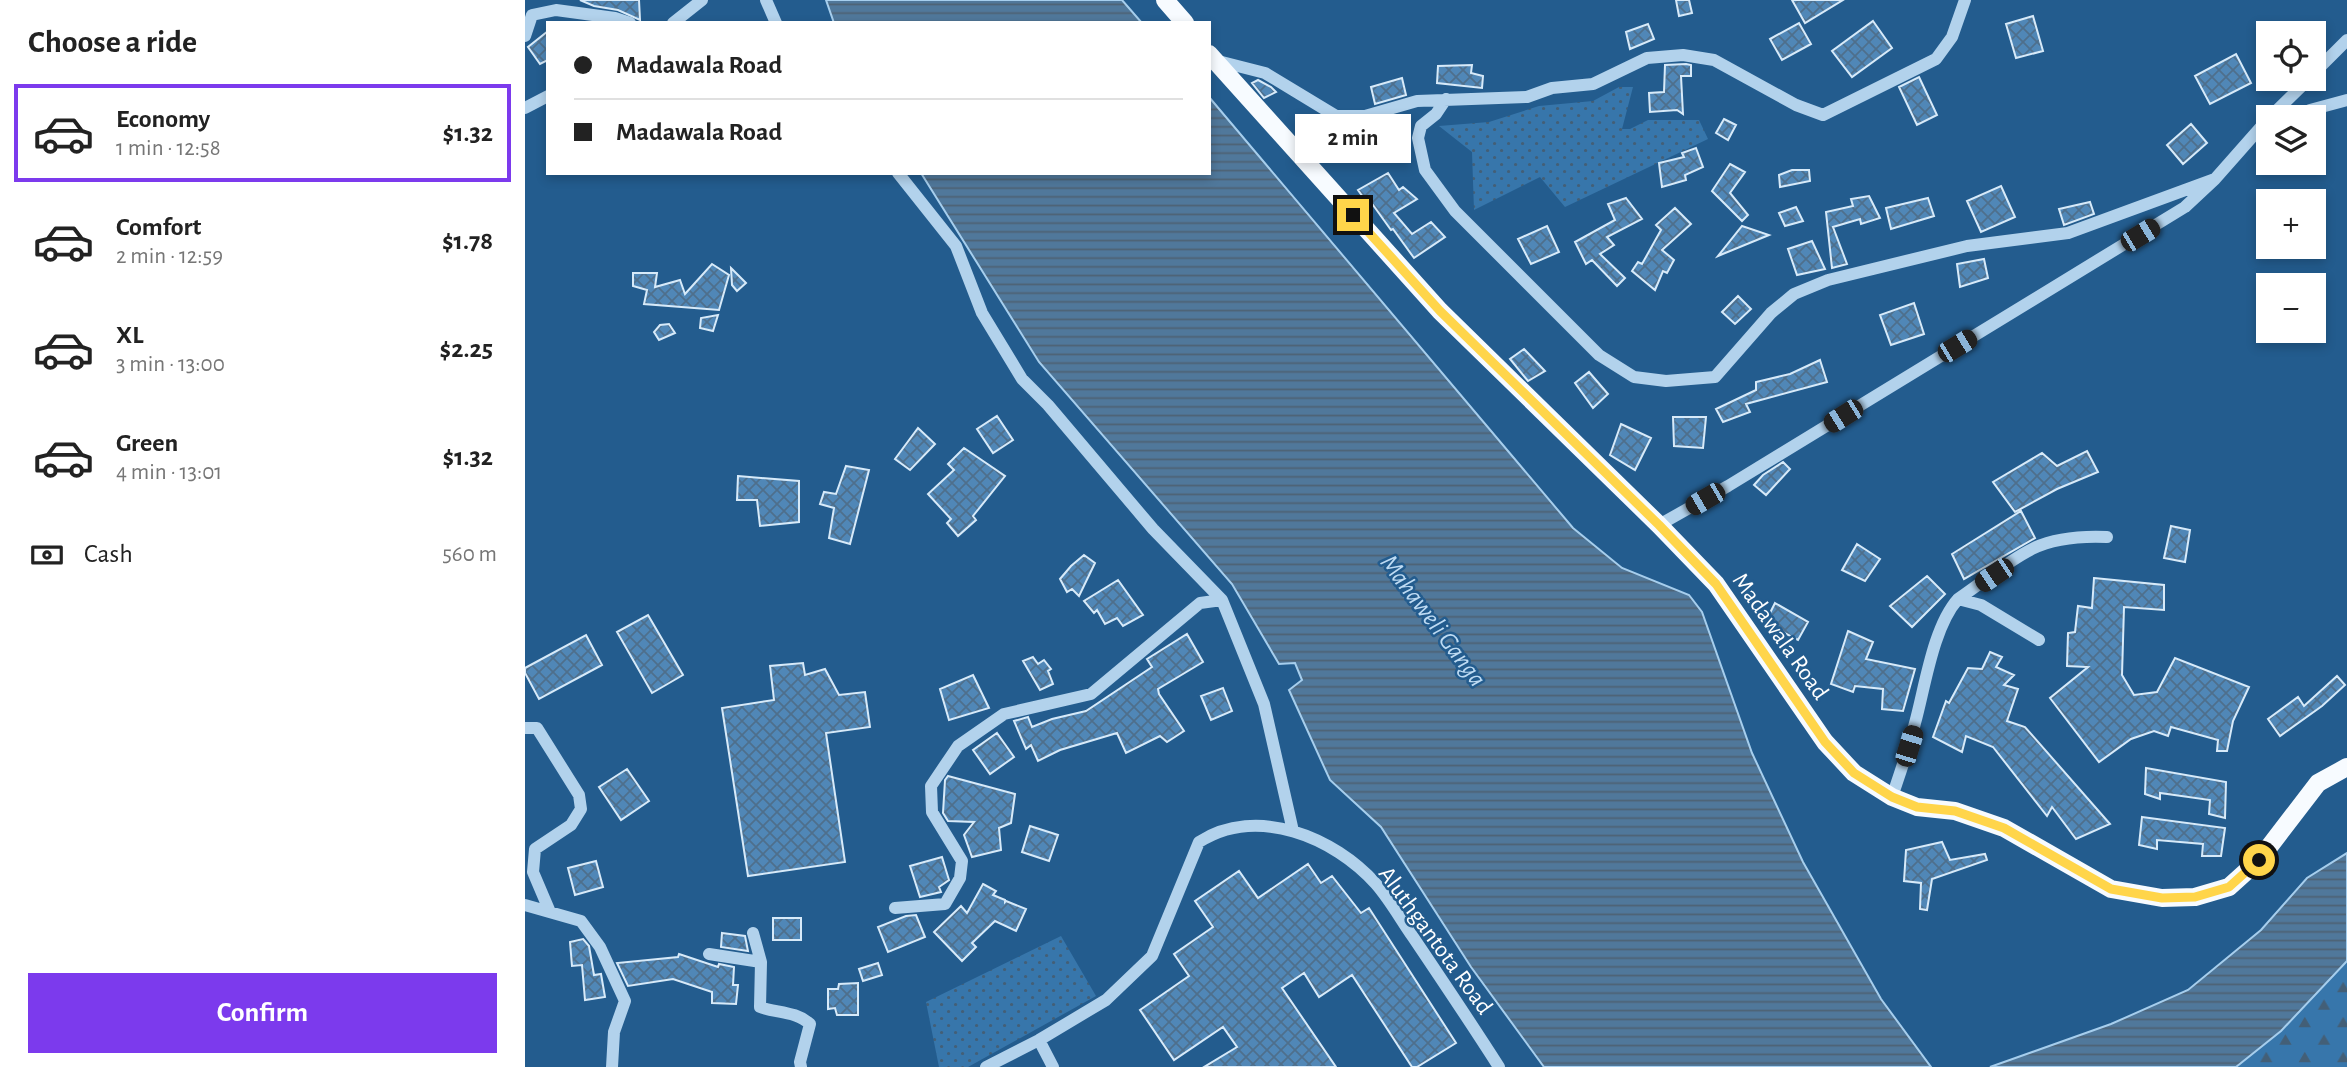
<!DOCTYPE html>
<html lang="en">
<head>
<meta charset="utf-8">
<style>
  :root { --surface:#fff; --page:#f6f6f6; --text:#222; --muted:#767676; --line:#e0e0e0; --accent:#7c3aed }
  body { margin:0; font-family:"Alegreya Sans",sans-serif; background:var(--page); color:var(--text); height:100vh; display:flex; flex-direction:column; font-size:26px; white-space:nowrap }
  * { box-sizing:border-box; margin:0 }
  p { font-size:23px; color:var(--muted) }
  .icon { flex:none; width:38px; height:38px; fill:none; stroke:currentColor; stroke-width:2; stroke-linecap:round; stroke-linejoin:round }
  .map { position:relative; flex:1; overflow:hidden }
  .details { display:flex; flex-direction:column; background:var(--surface); width:525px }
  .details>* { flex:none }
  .guide { position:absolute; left:21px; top:21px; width:665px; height:154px; border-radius:0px; box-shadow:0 4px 10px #0003; display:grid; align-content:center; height:154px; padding:0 28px; background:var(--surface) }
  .controls { position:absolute; left:1731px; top:21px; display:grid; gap:14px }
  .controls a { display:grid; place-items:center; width:70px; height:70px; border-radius:0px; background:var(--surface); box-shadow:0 4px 10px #0003; font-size:35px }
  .end { position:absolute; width:32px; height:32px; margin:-16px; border:9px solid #ffd54a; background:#111; box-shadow:0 0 0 4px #111 }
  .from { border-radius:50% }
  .bubble { position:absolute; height:49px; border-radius:0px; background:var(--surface); box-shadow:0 4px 10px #0003; font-size:23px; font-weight:700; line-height:49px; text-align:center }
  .car { position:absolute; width:21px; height:42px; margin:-21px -10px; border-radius:9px; box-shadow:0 0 5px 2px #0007; background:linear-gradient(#222 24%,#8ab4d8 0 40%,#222 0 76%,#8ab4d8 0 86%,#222 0) }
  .guide b { display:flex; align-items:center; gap:24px; height:66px; font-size:26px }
  .guide b+b { border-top:2px solid var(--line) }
  .guide i { width:18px; height:18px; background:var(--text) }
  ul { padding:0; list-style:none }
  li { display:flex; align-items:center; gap:21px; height:98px; margin:0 14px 10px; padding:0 14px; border:4px solid transparent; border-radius:0px }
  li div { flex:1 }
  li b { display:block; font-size:26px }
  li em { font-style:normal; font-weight:700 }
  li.active { border-color:var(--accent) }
  li>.icon { width:63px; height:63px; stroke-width:1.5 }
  h2 { padding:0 28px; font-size:32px; line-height:84px }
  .pay { display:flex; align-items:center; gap:18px; height:77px; padding:0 28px; font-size:26px }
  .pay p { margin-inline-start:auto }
  .button { display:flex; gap:14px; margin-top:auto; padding:14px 28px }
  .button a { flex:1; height:80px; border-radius:0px; background:var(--accent); color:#fff; font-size:28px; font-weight:700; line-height:80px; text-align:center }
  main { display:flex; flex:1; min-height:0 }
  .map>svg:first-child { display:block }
  .forest { fill:url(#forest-firs) }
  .park { fill:url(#park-dots) }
  .water { fill:url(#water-rules); stroke:#a6ceed; stroke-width:2 }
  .building { fill:url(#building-cross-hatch); stroke:#d7eaf9; stroke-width:2 }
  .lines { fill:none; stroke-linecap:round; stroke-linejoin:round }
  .minor { stroke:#b2d2ec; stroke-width:12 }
  .major { stroke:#f7fbff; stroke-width:18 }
  .route { stroke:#ffd54a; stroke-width:9 }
  .labels { text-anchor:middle; stroke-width:5; stroke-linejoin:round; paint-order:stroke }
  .street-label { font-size:24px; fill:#fff; stroke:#235c8e }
  .water-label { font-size:26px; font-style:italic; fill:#bedbf3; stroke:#235c8e }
</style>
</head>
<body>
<main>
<section class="details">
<h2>Choose a ride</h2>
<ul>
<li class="active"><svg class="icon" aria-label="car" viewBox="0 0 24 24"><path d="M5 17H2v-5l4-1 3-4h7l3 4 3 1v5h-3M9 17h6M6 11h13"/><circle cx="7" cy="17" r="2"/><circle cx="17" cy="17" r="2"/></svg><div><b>Economy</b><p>1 min · 12:58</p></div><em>$1.32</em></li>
<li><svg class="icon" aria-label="car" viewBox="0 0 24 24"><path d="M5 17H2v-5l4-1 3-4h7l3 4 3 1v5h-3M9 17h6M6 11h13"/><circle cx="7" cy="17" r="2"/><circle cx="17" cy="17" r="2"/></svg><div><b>Comfort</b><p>2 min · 12:59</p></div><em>$1.78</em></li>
<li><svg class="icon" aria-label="car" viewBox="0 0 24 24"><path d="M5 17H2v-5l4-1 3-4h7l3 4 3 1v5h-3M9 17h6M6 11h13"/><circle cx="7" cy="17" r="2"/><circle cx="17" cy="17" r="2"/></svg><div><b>XL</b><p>3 min · 13:00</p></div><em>$2.25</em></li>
<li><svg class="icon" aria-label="car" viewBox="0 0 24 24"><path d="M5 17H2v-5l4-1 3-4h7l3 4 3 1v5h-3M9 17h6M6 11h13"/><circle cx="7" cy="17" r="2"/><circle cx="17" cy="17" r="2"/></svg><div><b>Green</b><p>4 min · 13:01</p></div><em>$1.32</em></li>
</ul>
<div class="pay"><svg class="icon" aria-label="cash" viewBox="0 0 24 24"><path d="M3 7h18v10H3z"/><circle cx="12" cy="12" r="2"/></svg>Cash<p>560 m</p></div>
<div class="button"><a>Confirm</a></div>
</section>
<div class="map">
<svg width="1822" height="1067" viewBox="0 0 1822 1067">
  <defs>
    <pattern id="forest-firs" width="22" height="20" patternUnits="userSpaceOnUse" patternTransform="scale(1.75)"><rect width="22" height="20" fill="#3776ab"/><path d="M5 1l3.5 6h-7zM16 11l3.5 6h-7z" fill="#435f77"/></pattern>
    <pattern id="park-dots" width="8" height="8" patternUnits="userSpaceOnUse" patternTransform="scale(1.75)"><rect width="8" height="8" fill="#3776ab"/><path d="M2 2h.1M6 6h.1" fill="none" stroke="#435f77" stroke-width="1.8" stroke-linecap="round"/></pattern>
    <pattern id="water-rules" width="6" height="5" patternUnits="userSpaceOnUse" patternTransform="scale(1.75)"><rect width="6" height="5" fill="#50789b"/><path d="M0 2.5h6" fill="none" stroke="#4e6274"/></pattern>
    <pattern id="building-cross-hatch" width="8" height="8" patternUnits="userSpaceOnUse" patternTransform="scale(1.75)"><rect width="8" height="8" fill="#5087b7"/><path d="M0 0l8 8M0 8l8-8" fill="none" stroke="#4e6f8c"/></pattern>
  </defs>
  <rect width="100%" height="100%" fill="#235c8e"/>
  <path class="forest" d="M1822,961V1067H1711L1756,1031Z"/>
  <path class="park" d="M1094,87H1108L1097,129H1105L1123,120H1174L1183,139L1040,207L1015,177L949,210L947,152L914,126L964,122L1014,106L1068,101Z
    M536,936L571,996L443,1067H414L401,1002Z"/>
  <path class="water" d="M301,0H597L617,23H309Z
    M684,97L1048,528L1097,568L1164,595L1177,612L1227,753L1278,862L1356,999L1406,1067H1019L946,967L856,827L805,780L764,690L777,680L770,663L754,664L707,584L514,362L396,173H684Z
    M1822,853V961L1756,1031L1711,1067H1465L1586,1024L1663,990L1736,930L1782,878Z"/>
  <path class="building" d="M55,0H114L115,20L93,10L69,6Z
    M1151,0H1164L1167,13L1154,16Z
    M1267,0H1318L1280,23Z
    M1508,16L1518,51L1491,58L1481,24Z
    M1348,21L1367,48L1327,77L1307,51Z
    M1274,23L1286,44L1257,60L1245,39Z
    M1123,24L1129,39L1105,49L1101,32Z
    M23,31V60L15,64L3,47Z
    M1711,54L1726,83L1685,104L1670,76Z
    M1161,64L1166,65V76H1156L1158,114L1152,110L1125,112L1124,93L1139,92L1140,65Z
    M947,65L946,73L958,76L957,88L912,83L913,66Z
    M1394,77L1412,115L1392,125L1374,87Z
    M877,78L881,95L850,104L846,87Z
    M733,80L746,87L751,92L739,98L727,83Z
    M1199,119L1211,125L1203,140L1191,133Z
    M1666,124L1682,143L1658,164L1642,145Z
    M1171,148L1178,167L1160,175L1161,180L1137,187L1134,163L1159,157L1157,153Z
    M1205,164L1220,172L1205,193L1223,215L1217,221L1187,191Z
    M1267,170H1284L1285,181L1255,187L1254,175Z
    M863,173L874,190L878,187L892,199L869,213L887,234L906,222L920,237L889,258L868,229L866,230L848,205L845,207L833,190Z
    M1476,186L1490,217L1456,232L1442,201Z
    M1344,196L1355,218L1336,224L1335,219L1308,227L1322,264L1307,268L1301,212L1328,206L1326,199Z
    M1101,198L1117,219L1082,237L1089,245L1075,254L1100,278L1092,286L1067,260L1061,264L1050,242L1090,220L1083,204Z
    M1403,198L1409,216L1366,229L1361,208Z
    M1565,202L1569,214L1539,225L1534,209Z
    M1271,207L1278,221L1260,226L1254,213Z
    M1150,208L1166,224L1137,250L1149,260L1142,273L1138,271L1130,290L1107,271L1113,262L1117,264L1136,230L1131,225Z
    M1022,226L1034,252L1006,264L993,239Z
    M1217,226L1244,235L1193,256Z
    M1287,241L1300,269L1272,275L1263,249Z
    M1459,259L1463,278L1435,287L1432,264Z
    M187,264L204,275L194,310L119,304L122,290L108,286V273H132L130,287L155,280L160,294Z
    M206,268L221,283L212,291L207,285Z
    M1213,296L1226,309L1210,324L1197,312Z
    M1389,303L1399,334L1366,345L1355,315Z
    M193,315L188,331L175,328L176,318Z
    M144,324L150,333L134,340L129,332L135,325Z
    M999,349L1020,371L1003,381L985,359Z
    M1295,360L1302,382L1221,404L1225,412L1198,422L1191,409L1231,390V382L1265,374Z
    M1064,372L1083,394L1068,408L1050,383Z
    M472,416L488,440L468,453L452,429Z
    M1148,417H1181L1178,448L1149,446Z
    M1096,424L1126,438L1110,470L1085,455Z
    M393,428L410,444L385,470L370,459Z
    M439,448L480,476L448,516L451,520L433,536L422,523L426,519L403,494L429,470L423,464Z
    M1562,451L1573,472L1532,489L1490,512L1468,482L1517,453L1532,466Z
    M1258,462L1265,469L1241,495L1229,485L1238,475Z
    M321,466L344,470L325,544L304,538L309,508L295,504L299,492L311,494Z
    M213,476L274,481V522L235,526L232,500H212Z
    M1496,511L1510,538L1439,579L1427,554Z
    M1646,526L1665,530L1660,562L1639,558Z
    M1332,544L1355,559L1340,581L1317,570Z
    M559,555L570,563L554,596L547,589L542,592L535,579L546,566Z
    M1402,576L1420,594L1387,627L1365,606Z
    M1569,578L1639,585V610L1599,607L1597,675L1609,695L1632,692L1650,658L1724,687L1708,721L1702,751H1692L1693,740L1646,727L1643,736L1629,731L1606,739L1574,762L1525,698L1563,667L1542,666L1543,633L1550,632L1553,606L1567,608Z
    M593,580L618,615L598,626L592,618L580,624L572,610L569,613L559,601Z
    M1250,603L1283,622L1273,640L1240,623Z
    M123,615L158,675L127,693L92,632Z
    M1323,631L1348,642L1341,659L1390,669L1378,711L1357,709L1358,689L1330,686L1328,692L1306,684Z
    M662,634L678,662L633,689L634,694L659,731L642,742L635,736L601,753L592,733L535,750L513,761L506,745L501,749L489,721L503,717L507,727L527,719L561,711L627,667L622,659Z
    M61,635L77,665L14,699L0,673V668Z
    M1465,652L1477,657L1471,667L1489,675L1479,685L1493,689L1482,721L1500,727L1585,824L1551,839L1527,807L1522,816L1468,747L1441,736L1437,752L1408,737L1421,701L1424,703L1443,668L1457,669Z
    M508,657L513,664L519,660L526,669L523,671L528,684L515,690L498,661Z
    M278,663L280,675L300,669L314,695L340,692L345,727L301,733L320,862L223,876L197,708L249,700L245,666Z
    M448,675L464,708L424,720L415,689Z
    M1812,676L1820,685L1797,706L1755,736L1743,719L1773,697L1779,706Z
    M698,688L707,711L686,720L676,696Z
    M472,733L489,757L465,774L448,750Z
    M1621,768L1701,782L1700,818L1684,814L1685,800L1635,793V799L1620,794Z
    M102,769L124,801L96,820L74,787Z
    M423,776L490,794L486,823L474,828L476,850L447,857L439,835L449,822L423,821L418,813L420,780Z
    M1617,817L1700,828L1696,856H1677L1678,844L1632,840V849L1614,845Z
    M505,826L533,835L524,861L497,852Z
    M1417,842L1425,860L1460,854L1462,860L1407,879L1402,910L1395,909L1396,883L1379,881L1381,850Z
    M417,857L424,880L414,887L416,892L395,897L385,866Z
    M71,861L78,887L50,895L43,868Z
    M783,864L796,883L807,876L836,913L844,908L931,1043L892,1067H887L827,975L794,997L779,973L757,988L811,1067H679L712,1047L698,1027L649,1060L615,1010L664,976L649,954L688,927L670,901L714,871L733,898Z
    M458,884L471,891L468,895L480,900V902L481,901L501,909L491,931L470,921L447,943L451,947L437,961L409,932L436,906L442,913Z
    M391,915L400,937L363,952L353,927L381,916Z
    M248,918H276V940H248Z
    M197,933L220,936L223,951L196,947Z
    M58,939L64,946L69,975L76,974L80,997L60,1000L57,965L47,966L45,942Z
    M154,954L193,967L194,964L209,967L208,985H213L211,1004L187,1003V992L148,979L103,986L92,963L153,957Z
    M353,963L357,975L338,981L334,969Z
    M333,983V1015H312L310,1008L303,1009V989H313L314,984Z"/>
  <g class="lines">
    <path class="minor" d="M241,0L251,23
      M148,23L177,0
      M0,36L7,15L31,10L90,18L105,23
      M689,60L740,73L811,116H840L892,101L1002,97L1027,88L1068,84L1122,58L1158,55L1189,60L1271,105L1298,115L1411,59L1427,37L1440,0
      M1788,74L1822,40
      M921,99L911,114L896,126L893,138L900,170L930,211L1074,355L1109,377L1141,381L1190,377L1246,313L1269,294L1303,280L1442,246L1543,233L1690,179
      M0,108L23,96
      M1745,117L1784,79
      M1768,117L1785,110L1822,100
      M373,173L431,246L457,313L497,379L523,405L628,529L697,600L739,704L768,831
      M1134,525L1203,486L1660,207L1690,179L1743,119
      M1433,599L1456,605L1514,640
      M0,728H12L54,795L56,809L46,825L10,849L8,872L25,912
      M1367,797C1375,773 1384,748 1390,723C1400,687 1408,627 1433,599C1457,583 1481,562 1507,549C1529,538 1558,536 1582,537
      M0,905L56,921L75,947L100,1001L89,1032L87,1067
      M370,908L420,904L435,878L437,861L407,812L406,786L433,746L479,714L566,694L675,603L697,600
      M228,933L236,962L235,1007C251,1013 271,1011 285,1024L275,1062L276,1067
      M184,954L236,962
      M514,1040L528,1067
      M461,1067L514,1040L581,1000L627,956L674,842C732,805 809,837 851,884C865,900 876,920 888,937C917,980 946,1023 974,1067"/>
    <path class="major" d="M640,0L660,23
      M684,54L915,311L1134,525L1191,584L1300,742L1329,773L1367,797L1392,807L1430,811L1479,828L1586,889L1637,898L1670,897L1704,887L1734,860L1793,783L1822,767"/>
  </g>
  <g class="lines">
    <path class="route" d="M828,215L915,311L1134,525L1191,584L1300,742L1329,773L1367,797L1392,807L1430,811L1479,828L1586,889L1637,898L1670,897L1704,887L1734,860"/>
  </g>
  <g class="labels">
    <g class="street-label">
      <text transform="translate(1256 636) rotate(55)" y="8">Madawala Road</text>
      <text transform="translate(911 940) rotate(54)" y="8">Aluthgantota Road</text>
    </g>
    <g class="water-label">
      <text transform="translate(909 620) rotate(53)" y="9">Mahaweli Ganga</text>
    </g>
  </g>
</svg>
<div class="controls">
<a><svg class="icon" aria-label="locate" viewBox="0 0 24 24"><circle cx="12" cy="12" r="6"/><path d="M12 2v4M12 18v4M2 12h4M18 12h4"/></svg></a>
<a><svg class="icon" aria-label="layers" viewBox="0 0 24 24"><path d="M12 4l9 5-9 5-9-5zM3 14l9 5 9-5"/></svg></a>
<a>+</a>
<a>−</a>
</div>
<i class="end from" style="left:1734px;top:860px"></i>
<i class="end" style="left:828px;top:215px"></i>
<div class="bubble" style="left:770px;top:114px;width:116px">2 min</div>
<i class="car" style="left:1615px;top:235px;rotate:59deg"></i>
<i class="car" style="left:1432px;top:346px;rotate:59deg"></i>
<i class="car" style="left:1318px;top:416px;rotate:238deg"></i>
<i class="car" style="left:1180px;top:499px;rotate:240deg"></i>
<i class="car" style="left:1469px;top:575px;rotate:236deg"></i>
<i class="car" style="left:1384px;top:746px;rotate:17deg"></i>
<div class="guide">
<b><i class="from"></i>Madawala Road</b>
<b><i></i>Madawala Road</b>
</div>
</div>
</main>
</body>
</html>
